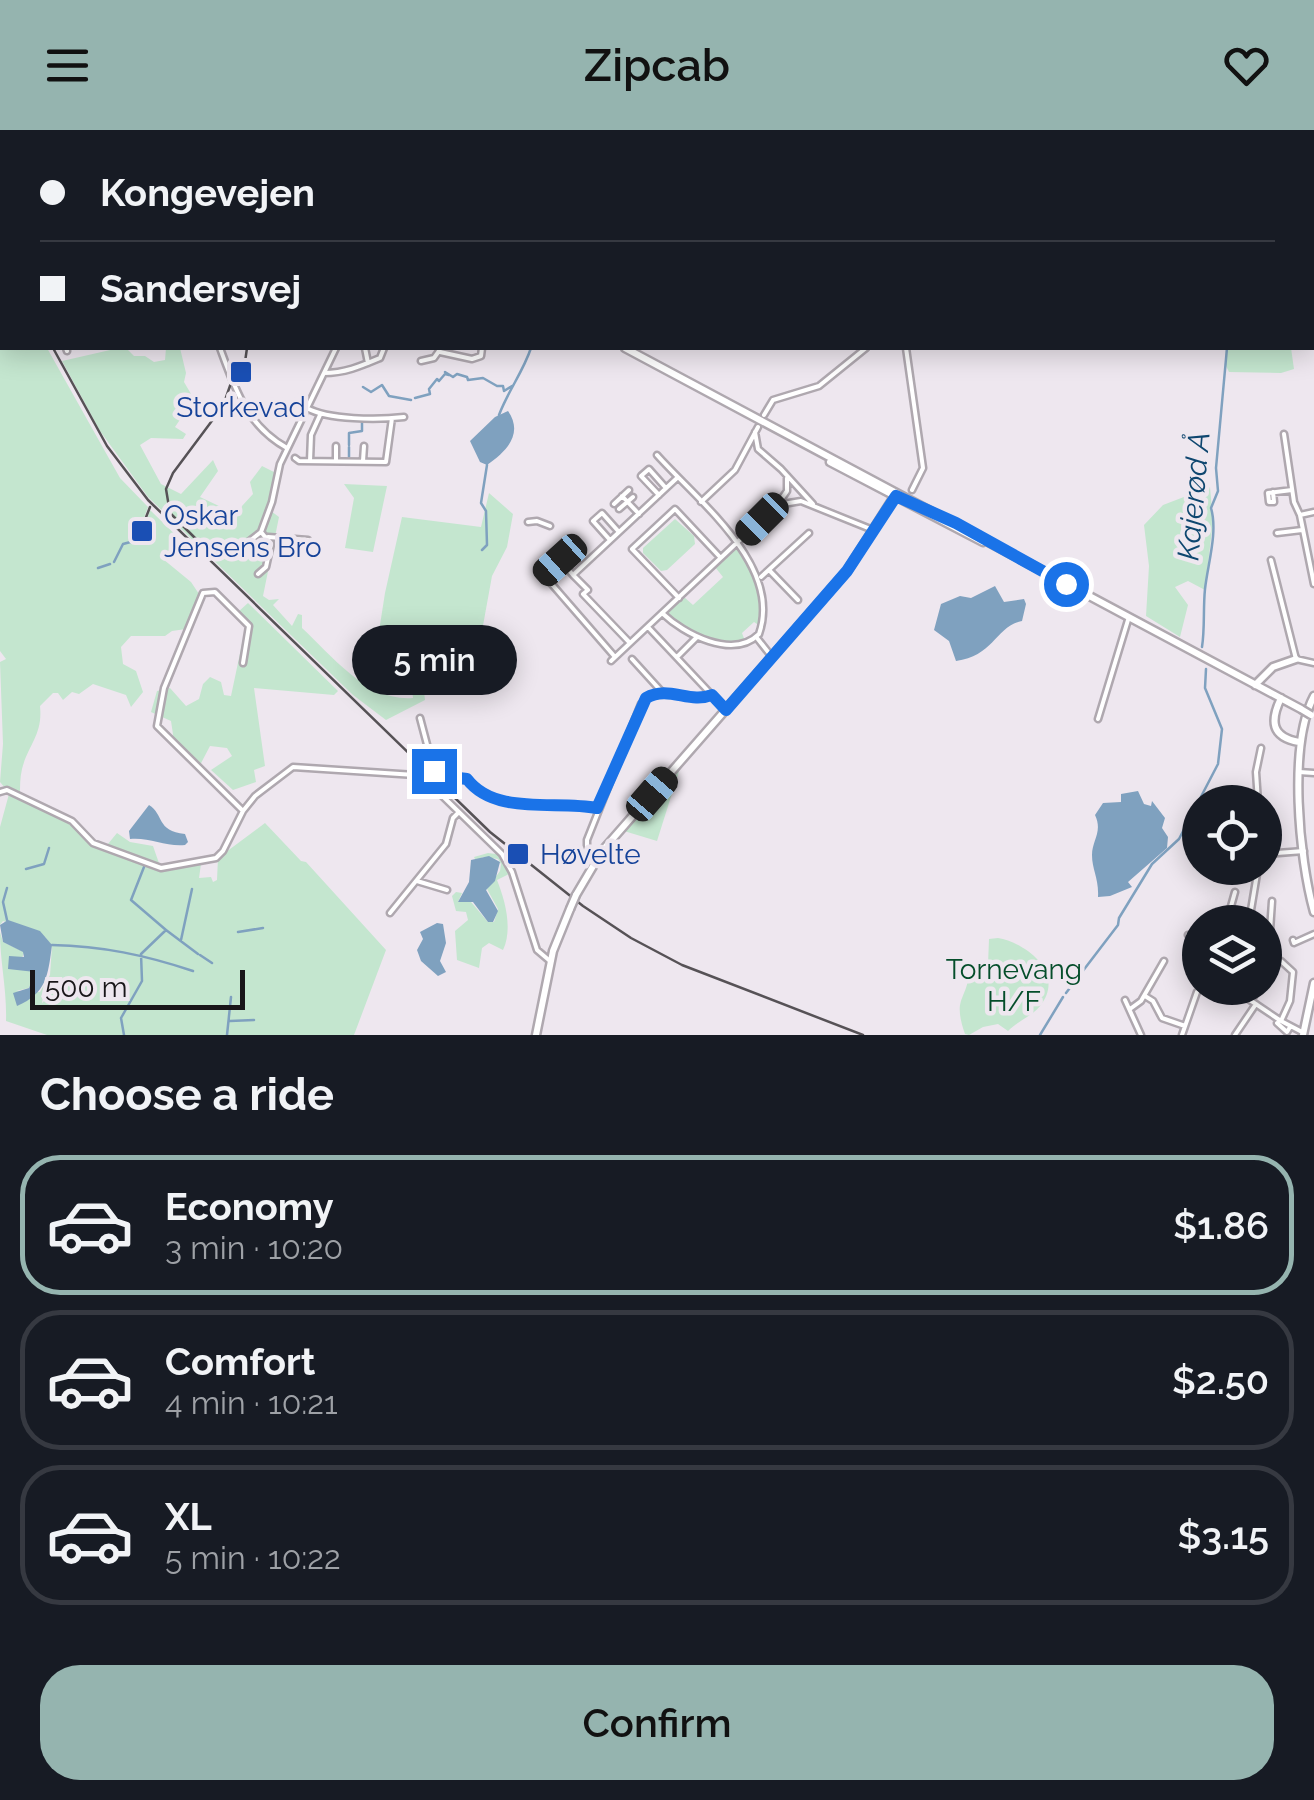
<!DOCTYPE html>
<html lang="en">
<head>
<meta charset="utf-8">
<style>
  :root { --surface:#171b24; --page:#20242c; --text:#f1f3f6; --muted:#9ea1a6; --line:#363941; --accent:#95b4af }
  body { margin:0; font-family:Raleway,sans-serif; background:var(--page); color:var(--text); height:100vh; display:flex; flex-direction:column; font-size:38px; white-space:nowrap }
  * { box-sizing:border-box; margin:0 }
  p { font-size:32px; color:var(--muted) }
  .icon { flex:none; width:55px; height:55px; fill:none; stroke:currentColor; stroke-width:2; stroke-linecap:round; stroke-linejoin:round }
  .map { position:relative; height:905px; overflow:hidden }
  .drawer { display:flex; flex-direction:column; background:var(--surface); flex:1 }
  .drawer>* { flex:none }
  .banner { position:absolute; left:0px; top:0px; width:1315px; height:220px; box-shadow:0 5px 25px #0003; display:grid; align-content:center; height:220px; padding:0 40px; background:var(--surface) }
  .buttons { position:absolute; left:1182px; top:655px; display:grid; gap:20px }
  .buttons a { display:grid; place-items:center; width:100px; height:100px; border-radius:50%; background:var(--surface); box-shadow:0 5px 25px #0003; font-size:50px }
  .scale { position:absolute; left:30px; bottom:25px; width:215px; box-sizing:border-box; padding-left:10px; border:5px solid #191619; border-top:0; font-size:28px; line-height:35px; white-space:nowrap; color:#191619; -webkit-text-stroke:8px #eee7ef; paint-order:stroke }
  .end { position:absolute; width:45px; height:45px; margin:-22px; border:12px solid #1a73e8; background:#fff; box-shadow:0 0 0 5px #fff }
  .from { border-radius:50% }
  .bubble { position:absolute; height:70px; border-radius:35px; background:var(--surface); box-shadow:0 5px 25px #0003; font-size:32px; font-weight:600; line-height:70px; text-align:center }
  .car { position:absolute; width:30px; height:60px; margin:-30px -15px; border-radius:12px; box-shadow:0 0 8px 2px #0007; background:linear-gradient(#222 24%,#8ab4d8 0 40%,#222 0 76%,#8ab4d8 0 86%,#222 0) }
  .banner b { display:flex; align-items:center; gap:35px; height:95px; font-size:38px }
  .banner b+b { border-top:2px solid var(--line) }
  .banner i { width:25px; height:25px; background:var(--text) }
  ul { padding:0; list-style:none }
  li { display:flex; align-items:center; gap:30px; height:140px; margin:0 20px 15px; padding:0 20px; border:5px solid var(--line); border-radius:40px }
  li div { flex:1 }
  li b { display:block; font-size:38px }
  li em { font-style:normal; font-weight:600 }
  li.selected { border-color:var(--accent) }
  li>.icon { width:90px; height:90px; stroke-width:1.5 }
  h2 { padding:0 40px; font-size:45px; line-height:120px }
  .cta { display:flex; gap:20px; margin-top:auto; padding:20px 40px }
  .cta a { flex:1; height:115px; border-radius:40px; background:var(--accent); color:#111; font-size:40px; font-weight:600; line-height:115px; text-align:center }
  header { display:flex; justify-content:space-between; align-items:center; height:130px; padding:0 40px; background:var(--accent); color:#111; font-size:45px; font-weight:600 }
  .map>svg:first-child { display:block }
  .green { fill:#c4e6cf }
  .water { fill:#7fa1bf }
  .lines { fill:none; stroke-linecap:round; stroke-linejoin:round }
  .stream { stroke:#7fa1bf; stroke-width:2.5 }
  .street-casing { stroke:#afa8af; stroke-width:9 }
  .secondary-casing { stroke:#afa8af; stroke-width:11 }
  .street { stroke:#fff; stroke-width:4 }
  .secondary { stroke:#fff; stroke-width:6 }
  .tram { stroke:#565256; stroke-width:2.5 }
  .rail { stroke:#565256; stroke-width:2.5 }
  .secondary-bridge-casing { stroke:#afa8af; stroke-width:11; stroke-linecap:butt }
  .secondary-bridge { stroke:#fff; stroke-width:6 }
  .route { stroke:#1a73e8; stroke-width:12 }
  .transit-dot { fill:#1a4fb4; stroke:#eee7ef; stroke-width:4 }
  .labels { text-anchor:middle; stroke-width:9; stroke-linejoin:round; paint-order:stroke }
  .transit-label { font-size:28px; fill:#164399; stroke:#eee7ef; text-anchor:start }
  .park-label { font-size:28px; fill:#054e2b; stroke:#eee7ef }
  .water-label { font-size:30px; font-style:italic; fill:#0e466f; stroke:#eee7ef }
</style>
</head>
<body>
<header><svg class="icon" aria-label="menu" viewBox="0 0 24 24"><path d="M4 6h16M4 12h16M4 18h16"/></svg>Zipcab<svg class="icon" aria-label="heart" viewBox="0 0 24 24"><path d="M12 20l-8-8c-3-5 5-10 8-4 3-6 11-1 8 4z"/></svg></header>
<div class="map">
<svg width="1314" height="905" viewBox="0 0 1314 905">
  <rect width="100%" height="100%" fill="#eee7ef"/>
  <path class="green" d="M0,184L2,218H47L120,348L148,377L137,407L144,399L150,380L192,421L176,413L169,428L163,429L191,452L199,464L186,499L172,501L165,506H131L121,517L123,534L136,541L143,562L131,577L126,565L93,554L79,564L72,562L63,570L58,563H53L40,576C43,605 28,615 22,639C20,647 20,656 20,664L6,659L0,652L3,614L0,532L6,529L0,521Z
    M119,218H126L134,226H145L154,232L165,230L166,218H180L186,243L184,252L194,269L175,297L186,304L183,309L151,308L140,315L161,354L181,364L213,330L218,341L200,367L240,386L242,376L253,364L250,352L262,336L276,343L267,378L279,387L263,466L269,470L279,469L273,475L292,496L298,484L302,485V498C333,527 368,572 413,568L411,550L397,516L377,514L385,463L402,387L481,397L489,363L513,384L507,417L492,446L482,501L438,511L423,553L425,570L386,590L353,565L148,367L100,301L62,231Z
    M1226,218H1291L1294,239L1281,243L1229,242L1225,234Z
    M344,354L387,356L373,422L345,418L354,368Z
    M1210,357L1213,391L1205,460L1188,451L1175,457L1188,475L1180,507L1146,486L1149,436L1144,395L1163,375Z
    M675,389L694,406L695,414L667,440L661,441L643,423V418Z
    M736,415C757,433 765,468 760,496L754,492L742,503L745,511C713,515 687,505 665,483L693,456L684,467L693,475L723,447L715,437L708,442Z
    M248,473L338,561L334,565L254,558L265,636L254,640L256,652L233,660L211,640L232,626L227,618L210,616L199,637L174,611L171,591L151,582L157,561L170,558L186,576L199,569L203,554L210,547L221,552L224,565L231,566L246,495L238,482Z
    M681,635L657,711L624,701L636,686L656,675L657,666C667,655 671,646 681,635Z
    M9,664L75,694L83,708L103,720L117,703L130,712L153,716L161,739L201,734L199,748L211,747L213,752L217,750L218,728L265,693L301,731L306,732L386,820L354,905H47L6,891C7,859 0,833 0,802L3,812L24,822L19,838L35,841L29,858L16,861L40,862L50,845L52,816L45,807L3,791L0,795V697Z
    M488,723L504,725L511,743L497,750C505,770 513,799 503,820L489,813L482,818L479,838L457,830L455,801L468,790L466,782L456,781L452,766L456,762L462,763L458,772H471L488,792H494L498,779L487,759L500,741L501,734L498,729L483,727L476,731L474,727Z
    M998,808C1027,813 1066,844 1040,876C1032,886 1018,891 1008,901L998,894L983,897L969,905L965,904C952,867 967,871 969,842L988,835L989,809Z"/>
  <path class="water" d="M508,281C524,304 506,322 487,335L480,332L470,311L495,287Z
    M995,456L1004,472L1024,469L1026,474L1022,491C996,496 994,526 956,531L949,511L934,500L941,474L960,466L971,468Z
    M1138,661L1144,674L1151,676L1152,671L1165,688L1162,698L1168,707L1167,718L1128,752L1132,757L1110,766L1098,767C1099,748 1092,740 1092,725C1092,710 1103,702 1095,685L1103,673L1121,672V664Z
    M149,675C164,684 156,701 185,704L188,712L185,715C166,717 149,707 130,709L129,701Z
    M489,726L500,732L495,751L486,760L498,781L493,792H488L473,772H458L469,752L471,730Z
    M8,790L40,801L52,815C48,845 47,863 17,876L13,863L29,858L35,842L8,839L9,826L24,827L23,822L3,812L0,795Z
    M437,793L443,794L446,813L440,831L446,842L438,846L421,831L417,820L423,809L420,802Z"/>
  <g class="lines">
    <path class="stream" d="M644,2L645,0
      M363,257L371,262L382,255L389,266L411,270
      M415,268L430,264L429,259L437,249L439,251L445,244L449,245L445,242L453,247L457,244L467,247L468,250L483,248L497,256H503L504,261L512,256
      M499,285C508,261 523,242 531,218
      M349,315V303L362,301V290
      M349,327V317
      M482,420L487,415L486,381L481,373L487,335
      M114,432L123,414L138,410
      M98,438L110,434
      M1202,517C1205,498 1203,478 1205,459C1208,433 1218,402 1211,378L1218,361L1216,338L1227,218
      M144,737L131,770L166,800
      M26,739L44,734L49,718
      M7,758L3,772L7,790
      M238,802L263,798
      M181,810L192,759
      M52,815C102,816 145,825 193,841
      M200,825L212,833
      M1066,863L1118,795L1119,788L1152,734L1179,709L1218,634L1222,599L1205,558L1206,539
      M230,891L254,890
      M124,905L121,888L142,851L141,824L166,800L198,824
      M227,905L231,867
      M1040,905L1063,867"/>
    <defs>
      <path id="street" d="M422,0L424,2
        M555,0V2
        M933,0L934,2
        M460,2V0
        M505,2L508,0
        M66,218L67,221
        M220,218C235,259 247,296 287,318
        M365,218L368,233
        M438,218L440,222L472,229L481,226L482,218
        M906,218L923,338L912,360
        M421,231L434,228L439,221
        M324,243C345,243 361,236 380,228L384,218
        M307,278C328,290 378,290 404,287
        M764,285L773,270L819,256L866,218
        M755,302L758,319L781,339L813,374
        M1284,304L1294,372L1300,385L1314,454
        M657,325C698,371 783,436 759,504C733,530 684,504 662,483
        M295,328L299,331L386,332L392,288
        M310,331L311,305L320,285
        M336,331V316
        M363,331L364,316
        M1273,362L1274,372H1269L1268,363L1292,360
        M659,365L641,346L649,339L665,357
        M622,366L639,384
        M780,371L787,361V348
        M701,372L735,340L758,297
        M614,374L629,360
        M619,379L633,367
        M1300,385L1314,382
        M528,392L537,391L550,396
        M1277,403L1302,400
        M268,407L308,410
        M610,410L593,391L602,383L619,402
        M247,413L261,402
        M1271,430L1296,529L1314,533
        M769,440L798,470
        M258,444L266,437L271,414L261,402L272,372L280,334L336,218
        M573,445L588,460L583,464L630,513
        M761,447L809,403
        M679,468L632,419L675,379L719,426
        M648,497L726,580
        M757,508L772,527
        M615,527L543,444L560,430L573,445L677,348
        M677,527L697,507
        M632,529L662,562
        M611,531L777,375L801,371L873,400
        M420,588L434,641L442,647L467,649C495,686 556,670 597,677
        M1098,589L1128,490
        M1299,642L1314,643
        M0,662L7,660L72,691L93,713L161,738L216,728L223,721L243,681L255,666L293,637L415,645L425,649L502,724L512,742L537,820L550,831
        M1258,672L1256,642L1261,618
        M243,681L157,596L164,558L203,463L215,462L249,496L243,533
        M1265,724L1304,721
        M597,727L587,717V710L641,574C662,550 687,575 713,565
        M417,751L447,760
        M1230,780L1262,792
        M390,783L446,714L453,688L459,682
        M1228,787L1235,762
        M1249,792L1258,738
        M1270,801L1272,771
        M1188,805L1200,810
        M1293,810L1294,813L1314,804
        M1196,839L1200,833
        M1265,843L1272,833L1281,831L1293,842L1290,871L1281,891
        M1232,858L1281,891L1304,903
        M1145,866L1153,871L1162,888L1185,896
        M1125,870L1141,905
        M1251,871L1259,858
        M1130,879L1141,871L1164,831
        M1277,893L1287,902L1290,897
        M1182,905L1197,862
        M1235,905L1256,874"/>
      <path id="secondary" d="M326,2L330,1
        M0,73H2
        M625,218L1301,579
        M830,332L983,412
        M1255,555L1273,537L1296,529
        M1314,566C1288,615 1299,728 1314,782
        M1281,568C1270,591 1271,607 1299,612
        M576,765L602,721L847,441L894,367
        M536,905L553,821L570,779
        M1303,905L1314,853"/>
    </defs>
    <use href="#street" class="street-casing"/>
    <use href="#secondary" class="secondary-casing"/>
    <use href="#street" class="street"/>
    <use href="#secondary" class="secondary"/>
    <path class="tram" d="M0,133L2,136
      M53,218L107,316L148,370L490,702L583,776L631,808L682,835L863,905"/>
    <path class="rail" d="M148,411L143,395L150,377
      M211,424L170,383L166,359L173,343L223,276L231,253L245,232L247,218"/>
    <defs>
      <path id="secondary-bridge" d="M1301,579L1311,585
        M570,779L576,765"/>
    </defs>
    <use href="#secondary-bridge" class="secondary-bridge-casing"/>
    <use href="#secondary-bridge" class="secondary-bridge"/>
  </g>
  <g class="lines">
    <path class="route" d="M434,641L442,646L467,649C495,686 556,670 597,678L646,568C669,555 689,574 712,565L726,580L847,441L896,366L956,393L1066,454"/>
  </g>
  <g class="transit-dot">
    <rect x="229" y="230" width="24" height="24" rx="5"/>
    <rect x="130" y="389" width="24" height="24" rx="5"/>
    <rect x="506" y="712" width="24" height="24" rx="5"/>
  </g>
  <g class="labels">
    <g class="transit-label">
      <text x="241" y="287" text-anchor="middle">Storkevad</text>
      <text x="164" y="395">Oskar<tspan x="164" dy="32">Jensens Bro</tspan></text>
      <text x="540" y="734">Høvelte</text>
    </g>
    <g class="park-label">
      <text x="1014" y="849">Tornevang<tspan x="1014" dy="32">H/F</tspan></text>
    </g>
    <g class="water-label">
      <text transform="translate(1194 366) rotate(-85)" y="10">Kajerød Å</text>
    </g>
  </g>
</svg>
<div class="buttons">
<a><svg class="icon" aria-label="locate" viewBox="0 0 24 24"><circle cx="12" cy="12" r="6"/><path d="M12 2v4M12 18v4M2 12h4M18 12h4"/></svg></a>
<a><svg class="icon" aria-label="layers" viewBox="0 0 24 24"><path d="M12 4l9 5-9 5-9-5zM3 14l9 5 9-5"/></svg></a>
</div>
<div class="scale">500 m</div>
<i class="end from" style="left:1066px;top:454px"></i>
<i class="end" style="left:434px;top:641px"></i>
<div class="bubble" style="left:352px;top:495px;width:165px">5 min</div>
<i class="car" style="left:762px;top:389px;rotate:225deg"></i>
<i class="car" style="left:560px;top:430px;rotate:228deg"></i>
<i class="car" style="left:652px;top:664px;rotate:41deg"></i>
<div class="banner">
<b><i class="from"></i>Kongevejen</b>
<b><i></i>Sandersvej</b>
</div>
</div>
<section class="drawer">
<h2>Choose a ride</h2>
<ul>
<li class="selected"><svg class="icon" aria-label="car" viewBox="0 0 24 24"><path d="M5 17H2v-5l4-1 3-4h7l3 4 3 1v5h-3M9 17h6M6 11h13"/><circle cx="7" cy="17" r="2"/><circle cx="17" cy="17" r="2"/></svg><div><b>Economy</b><p>3 min · 10:20</p></div><em>$1.86</em></li>
<li><svg class="icon" aria-label="car" viewBox="0 0 24 24"><path d="M5 17H2v-5l4-1 3-4h7l3 4 3 1v5h-3M9 17h6M6 11h13"/><circle cx="7" cy="17" r="2"/><circle cx="17" cy="17" r="2"/></svg><div><b>Comfort</b><p>4 min · 10:21</p></div><em>$2.50</em></li>
<li><svg class="icon" aria-label="car" viewBox="0 0 24 24"><path d="M5 17H2v-5l4-1 3-4h7l3 4 3 1v5h-3M9 17h6M6 11h13"/><circle cx="7" cy="17" r="2"/><circle cx="17" cy="17" r="2"/></svg><div><b>XL</b><p>5 min · 10:22</p></div><em>$3.15</em></li>
</ul>
<div class="cta"><a>Confirm</a></div>
</section>
</body>
</html>
